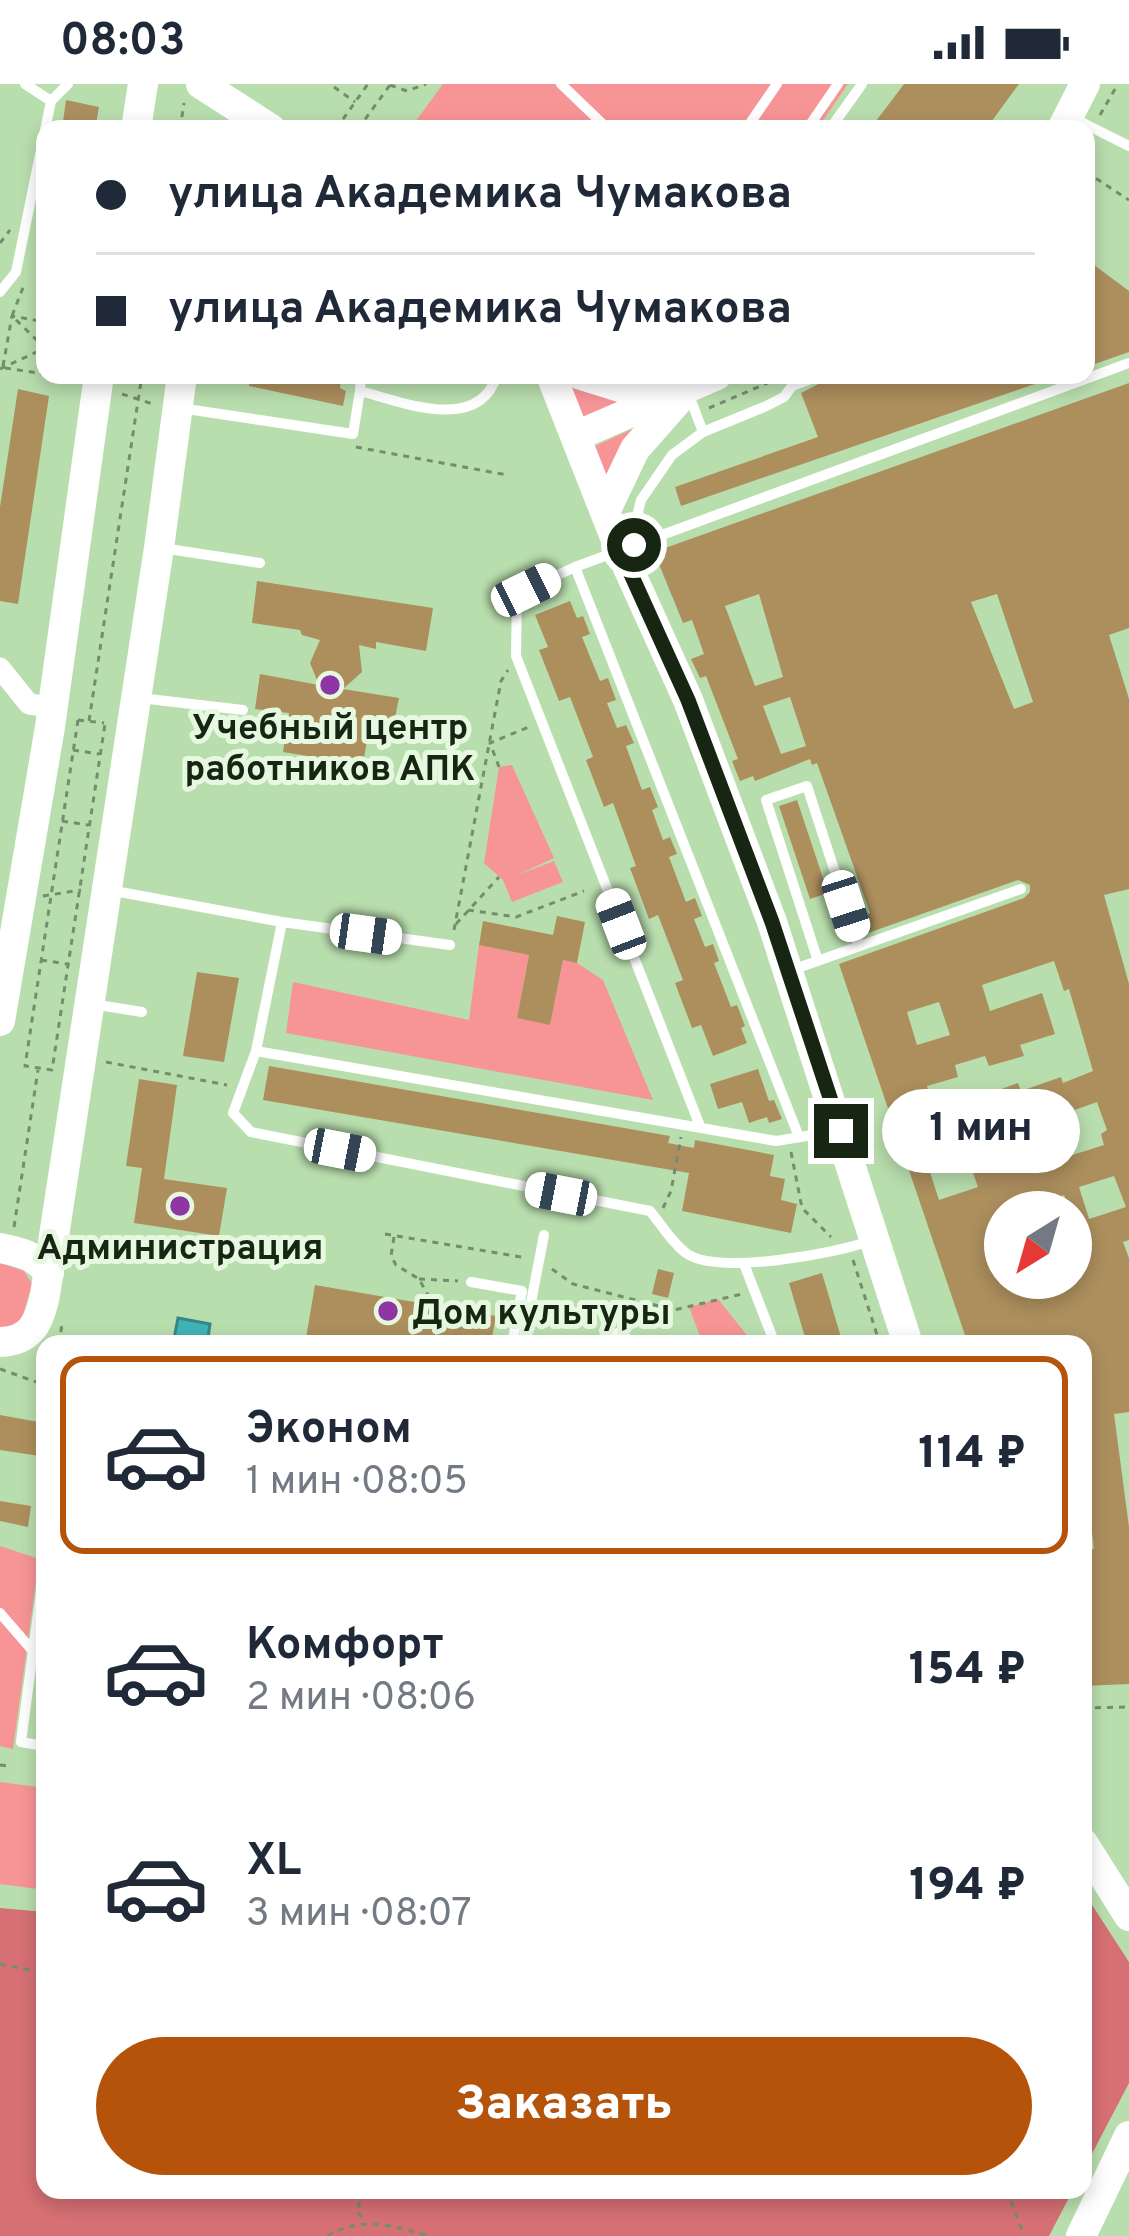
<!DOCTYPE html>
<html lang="ru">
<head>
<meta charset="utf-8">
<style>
  :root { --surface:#fff; --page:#f6f6f7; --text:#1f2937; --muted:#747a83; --line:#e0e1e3; --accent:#b45309 }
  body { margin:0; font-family:Overpass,sans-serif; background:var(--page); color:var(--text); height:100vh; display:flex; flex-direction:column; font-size:45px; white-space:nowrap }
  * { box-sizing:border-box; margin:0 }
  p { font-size:39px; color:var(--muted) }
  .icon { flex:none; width:66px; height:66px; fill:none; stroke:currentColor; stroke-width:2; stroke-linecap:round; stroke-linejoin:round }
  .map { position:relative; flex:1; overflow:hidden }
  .details { position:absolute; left:36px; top:1251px; width:1056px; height:864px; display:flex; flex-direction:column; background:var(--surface); border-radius:24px; box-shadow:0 6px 18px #0003 }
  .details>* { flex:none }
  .banner { position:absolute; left:36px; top:36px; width:1059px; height:264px; border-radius:24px; box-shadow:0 6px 18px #0003; display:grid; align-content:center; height:264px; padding:0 60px; background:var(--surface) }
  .needle { width:78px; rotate:217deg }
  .tools { position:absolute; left:984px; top:1107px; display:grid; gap:24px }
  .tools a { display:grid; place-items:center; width:108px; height:108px; border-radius:50%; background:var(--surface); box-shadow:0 6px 18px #0003; font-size:60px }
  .end { position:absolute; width:54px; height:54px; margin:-27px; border:15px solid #172513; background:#fff; box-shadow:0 0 0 6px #fff }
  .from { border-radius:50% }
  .bubble { position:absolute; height:84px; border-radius:42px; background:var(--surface); box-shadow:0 6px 18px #0003; font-size:39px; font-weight:800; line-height:84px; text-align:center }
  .car { position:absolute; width:36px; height:72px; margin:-36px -18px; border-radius:15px; box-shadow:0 0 9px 3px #0007; background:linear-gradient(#fff 24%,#345 0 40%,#fff 0 76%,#345 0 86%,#fff 0) }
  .banner b { display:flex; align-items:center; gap:42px; height:114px; font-size:45px }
  .banner b+b { border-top:3px solid var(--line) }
  .banner i { width:30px; height:30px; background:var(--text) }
  ul { padding:21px 0 0; list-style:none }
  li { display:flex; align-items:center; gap:36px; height:198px; margin:0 24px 18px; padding:0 36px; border:6px solid transparent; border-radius:24px }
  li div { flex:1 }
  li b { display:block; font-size:45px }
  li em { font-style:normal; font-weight:800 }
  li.active { border-color:var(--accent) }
  li>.icon { width:108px; height:108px; stroke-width:1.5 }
  .cta { display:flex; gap:24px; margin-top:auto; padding:24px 60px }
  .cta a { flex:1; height:138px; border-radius:72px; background:var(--accent); color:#fff; font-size:48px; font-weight:800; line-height:138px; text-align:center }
  .status { display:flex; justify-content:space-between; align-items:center; height:84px; padding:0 60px; background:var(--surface); direction:ltr }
  .status svg { height:33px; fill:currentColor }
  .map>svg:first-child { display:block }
  .green { fill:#f79496 }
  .forest { fill:#d67074 }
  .water { fill:#3fb4b8; stroke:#338986; stroke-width:3 }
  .building { fill:#ad8f5e; fill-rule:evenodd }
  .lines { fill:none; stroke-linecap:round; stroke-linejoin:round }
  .path { stroke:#738e6b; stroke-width:3; stroke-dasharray:6 6; stroke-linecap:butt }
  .lane { stroke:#fff; stroke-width:10 }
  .street { stroke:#fff; stroke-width:21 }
  .secondary { stroke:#fff; stroke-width:30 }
  .route { stroke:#172513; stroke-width:15 }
  .poi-dot { fill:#8e37a4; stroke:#e6f9e0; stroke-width:4.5 }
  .labels { text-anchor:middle; stroke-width:10; stroke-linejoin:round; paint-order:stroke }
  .poi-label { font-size:36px; font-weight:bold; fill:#172513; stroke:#e6f9e0 }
</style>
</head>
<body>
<div class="status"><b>08:03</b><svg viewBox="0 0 49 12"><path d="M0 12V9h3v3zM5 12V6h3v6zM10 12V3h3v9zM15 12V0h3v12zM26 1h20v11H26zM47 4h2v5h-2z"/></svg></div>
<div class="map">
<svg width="1129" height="2152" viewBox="0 0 1129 2152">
  <rect width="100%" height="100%" fill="#b9deae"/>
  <path class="green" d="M443,0H848L817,45H410Z
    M564,295L622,318L582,335Z
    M639,342L607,394L593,363Z
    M512,681L554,774L517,791L554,777L563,798L512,818L503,796L484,779L499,683Z
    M479,861L529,871L517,934L550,940L563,876L577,879L603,896L653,1016L286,949L293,898L469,936Z
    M0,1179L24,1187L32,1200L20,1241L0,1246Z
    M718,1215L754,1260H703L689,1223Z
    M0,1462L39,1475L13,1665L0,1662Z
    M0,1698L45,1704V1806L0,1800Z"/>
  <path class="forest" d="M1083,1807L1129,1878V1999L1083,2087Z
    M0,1824L45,1828V2106H1073L1049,2152H0Z"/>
  <path class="water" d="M178,1234L210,1240L207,1260H173Z"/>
  <path class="building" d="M904,0H1019L986,45H870Z
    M66,16L99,23L95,45H62Z
    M1086,175L1129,207V268L1086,283Z
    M251,291H341L340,304L346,307L343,322L249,302Z
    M836,291H1055V293L681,422L675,403L818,353L801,309Z
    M1129,299V544L1109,551L1129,615V805L1104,811L1129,900V1156L1123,1158L1129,1174V1328L1114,1330L1129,1443V1600L1083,1602V1465H1094L1083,1376V1260H968L839,880L1024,814L1030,808V801L1018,796L868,849L862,832L870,829L817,679L812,681L810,675L755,697L753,692L740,697L732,677L738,675L706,592L700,594L691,575L704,570L692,536L683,539L654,468ZM759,510L783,593L755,602L725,522ZM997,510L1033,618L1014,625L971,518ZM790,613L806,662L781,670L763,622ZM1054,877L1064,907L1069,905L1093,987L1063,999L1061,993L1021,1007L1018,999L935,1029L927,1002L958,993L955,981L985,972L989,982L1024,972L1020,961L1055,950L1042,909L990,927L982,901ZM939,918L950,951L917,961L907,928ZM1097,1018L1107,1046L1101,1050L1104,1061L1066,1073L1055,1033ZM1030,1042L1041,1071L987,1088L978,1061ZM967,1072L978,1103L939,1116L929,1085ZM1114,1092L1126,1123L1089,1135L1079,1103ZM1064,1111L1071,1128V1194H1005V1128H1038L1035,1120Z
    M18,305L49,312L18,520L0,517V423Z
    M257,497L433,524L426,567L376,558V565L359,561L362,588L343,605L399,614L392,648L369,644L363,681L283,668L289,629L255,625L260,590L319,601L310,579L320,556L302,551L300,546L252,539Z
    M570,517L577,534L583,532L590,550L582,553L600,597L608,594L616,616L607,619L617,644L626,641L634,659L626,662L642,706L650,703L658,723L652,726L663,756L670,753L677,770L669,773L686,818L695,814L702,832L694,835L705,863L713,860L719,877L714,879L731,923L737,921L745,942L741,944L747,959L713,972L701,941L692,944L675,899L683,896L658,831L649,835L630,784L636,782L613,719L604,723L586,676L593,673L570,613L559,617L539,566L548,563L535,531Z
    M797,716L828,809L810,815L779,722Z
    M557,832L585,838L577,879L563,876L550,941L517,934L529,871L479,861L483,837L553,851Z
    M197,888L239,894L224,978L183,972Z
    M269,982L670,1052L668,1059L694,1064L695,1056L774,1071L770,1092L785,1095L781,1116L797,1120L791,1149L682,1127L689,1089L263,1016Z
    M758,985L769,1017L774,1016L782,1035L769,1039L767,1033L749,1039L742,1018L718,1025L710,1000Z
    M139,995L177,1001L164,1095L227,1104L219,1152L134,1139L142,1084L126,1082Z
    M658,1185L674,1189L668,1214L652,1210Z
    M822,1189L843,1260H807L789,1199Z
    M315,1201L496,1232L491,1259L470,1255L469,1260H305Z
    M0,1331L44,1339L40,1372L0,1366Z
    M0,1417L31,1422L28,1443L0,1437Z"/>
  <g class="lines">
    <path class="path" d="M390,1L407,7L426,0
      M334,3L355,18
      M1100,31L1118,0
      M180,45L184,19
      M336,45L368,0
      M358,45L390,1
      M1086,88L1129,116
      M0,159L10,146
      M3,282L12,232L45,238
      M5,284L45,290
      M0,285L45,264L12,232L24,201
      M48,291L73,295
      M122,310L153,320
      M709,324L777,295
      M356,363L507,391
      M78,636L25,982L52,986L105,640
      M78,636L104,639
      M89,637L142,291
      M73,666L99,670
      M499,683L490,659L531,642
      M62,737L88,741
      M43,812L81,806
      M468,826L516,833L584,807
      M456,840L499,793
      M454,846L501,597L508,586
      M41,876L67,880
      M106,978L227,1001
      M791,1068L802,1124L831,1153
      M663,1124L671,1107L681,1053
      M14,1143L38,986
      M385,1150L527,1174
      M394,1153L391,1172L396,1181L419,1195L434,1222
      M853,1176L880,1260
      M552,1185L573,1200L674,1226L742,1210
      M419,1195L458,1197
      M59,1260L62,1240
      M0,1285L45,1301
      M1083,1624L1129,1623
      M0,1681L9,1682
      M0,1880L45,1889
      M363,2106L357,2127L364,2137
      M1007,2106L1024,2152
      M327,2152C363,2132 391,2141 428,2152"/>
    <path class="lane" d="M25,0L51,17
      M561,0L608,45
      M1073,34L1129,62
      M746,45L777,0
      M807,45L838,0
      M830,45L862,0
      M0,208L16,188L51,17L68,0
      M361,291L360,307C402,318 479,350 497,291
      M687,306L703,348
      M180,324L353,350L360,307
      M647,456L638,428L641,416L672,371L703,348L764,323L784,313L792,302L821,291
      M162,464L260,479
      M575,483L799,1053
      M140,614L243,626
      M109,806L282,838L256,967L233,1029L251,1048L650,1127C661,1140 675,1163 689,1171C723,1190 833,1170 870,1157
      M282,838L450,861
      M818,877L766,716L807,702L859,862
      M792,886L1021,805
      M92,920L142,928
      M256,967L776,1057L837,1047
      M700,1042L516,572L517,510L575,483L1129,279
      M744,1180L775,1260
      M471,1198L522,1207L512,1260
      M523,1260L544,1151
      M606,1260L618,1249L636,1260
      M45,1477L21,1658L45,1662
      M0,1529L32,1566"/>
    <path class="street" d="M0,584L29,620L51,623"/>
    <path class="secondary" d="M201,0L271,45
      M136,45L143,0
      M1062,45L1085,0
      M551,291L620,466L688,616L772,838L908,1260
      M581,291L626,305L675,306
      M576,352L717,291
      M605,428L635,365L679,315
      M0,937L50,643L99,291
      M0,1164C21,1168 36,1172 49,1189
      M0,1258C31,1257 39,1239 45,1211L159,464L182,291
      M1083,1759L1129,1832
      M1081,2152L1129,2052"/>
  </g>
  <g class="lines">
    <path class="route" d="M634,461L620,466L688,616L772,838L841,1047"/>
  </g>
  <g class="poi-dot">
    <circle cx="330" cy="601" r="12"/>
    <circle cx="180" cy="1122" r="12"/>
    <circle cx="388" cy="1227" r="12"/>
  </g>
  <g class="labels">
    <g class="poi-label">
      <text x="330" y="655">Учебный центр<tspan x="330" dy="41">работников АПК</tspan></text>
      <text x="180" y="1175">Администрация</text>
      <text x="412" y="1240" text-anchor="start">Дом культуры</text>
    </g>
  </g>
</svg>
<div class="tools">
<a><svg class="needle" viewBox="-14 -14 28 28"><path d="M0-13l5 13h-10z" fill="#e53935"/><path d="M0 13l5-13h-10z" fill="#747a83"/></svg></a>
</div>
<i class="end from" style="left:634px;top:461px"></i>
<i class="end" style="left:841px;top:1047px"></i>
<div class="bubble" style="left:882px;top:1005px;width:198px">1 мин</div>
<i class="car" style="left:526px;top:506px;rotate:64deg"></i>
<i class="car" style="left:846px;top:822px;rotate:162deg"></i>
<i class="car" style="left:621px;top:840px;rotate:339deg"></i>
<i class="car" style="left:366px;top:850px;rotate:98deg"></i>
<i class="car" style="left:340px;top:1066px;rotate:101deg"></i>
<i class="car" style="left:561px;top:1110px;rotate:281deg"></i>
<div class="banner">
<b><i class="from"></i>улица Академика Чумакова</b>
<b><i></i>улица Академика Чумакова</b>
</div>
<section class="details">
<ul>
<li class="active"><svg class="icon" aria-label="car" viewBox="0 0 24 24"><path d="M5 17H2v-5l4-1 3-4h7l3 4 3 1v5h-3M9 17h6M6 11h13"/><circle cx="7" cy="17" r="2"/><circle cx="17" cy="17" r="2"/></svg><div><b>Эконом</b><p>1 мин · 08:05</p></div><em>114 ₽</em></li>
<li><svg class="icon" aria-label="car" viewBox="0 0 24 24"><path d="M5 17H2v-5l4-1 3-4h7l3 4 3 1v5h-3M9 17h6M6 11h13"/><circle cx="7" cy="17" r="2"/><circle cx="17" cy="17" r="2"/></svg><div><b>Комфорт</b><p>2 мин · 08:06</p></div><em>154 ₽</em></li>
<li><svg class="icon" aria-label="car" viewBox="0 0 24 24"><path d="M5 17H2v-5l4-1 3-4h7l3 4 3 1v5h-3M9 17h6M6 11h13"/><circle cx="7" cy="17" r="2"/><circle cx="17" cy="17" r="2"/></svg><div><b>XL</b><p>3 мин · 08:07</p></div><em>194 ₽</em></li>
</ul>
<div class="cta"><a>Заказать</a></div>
</section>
</div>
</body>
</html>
